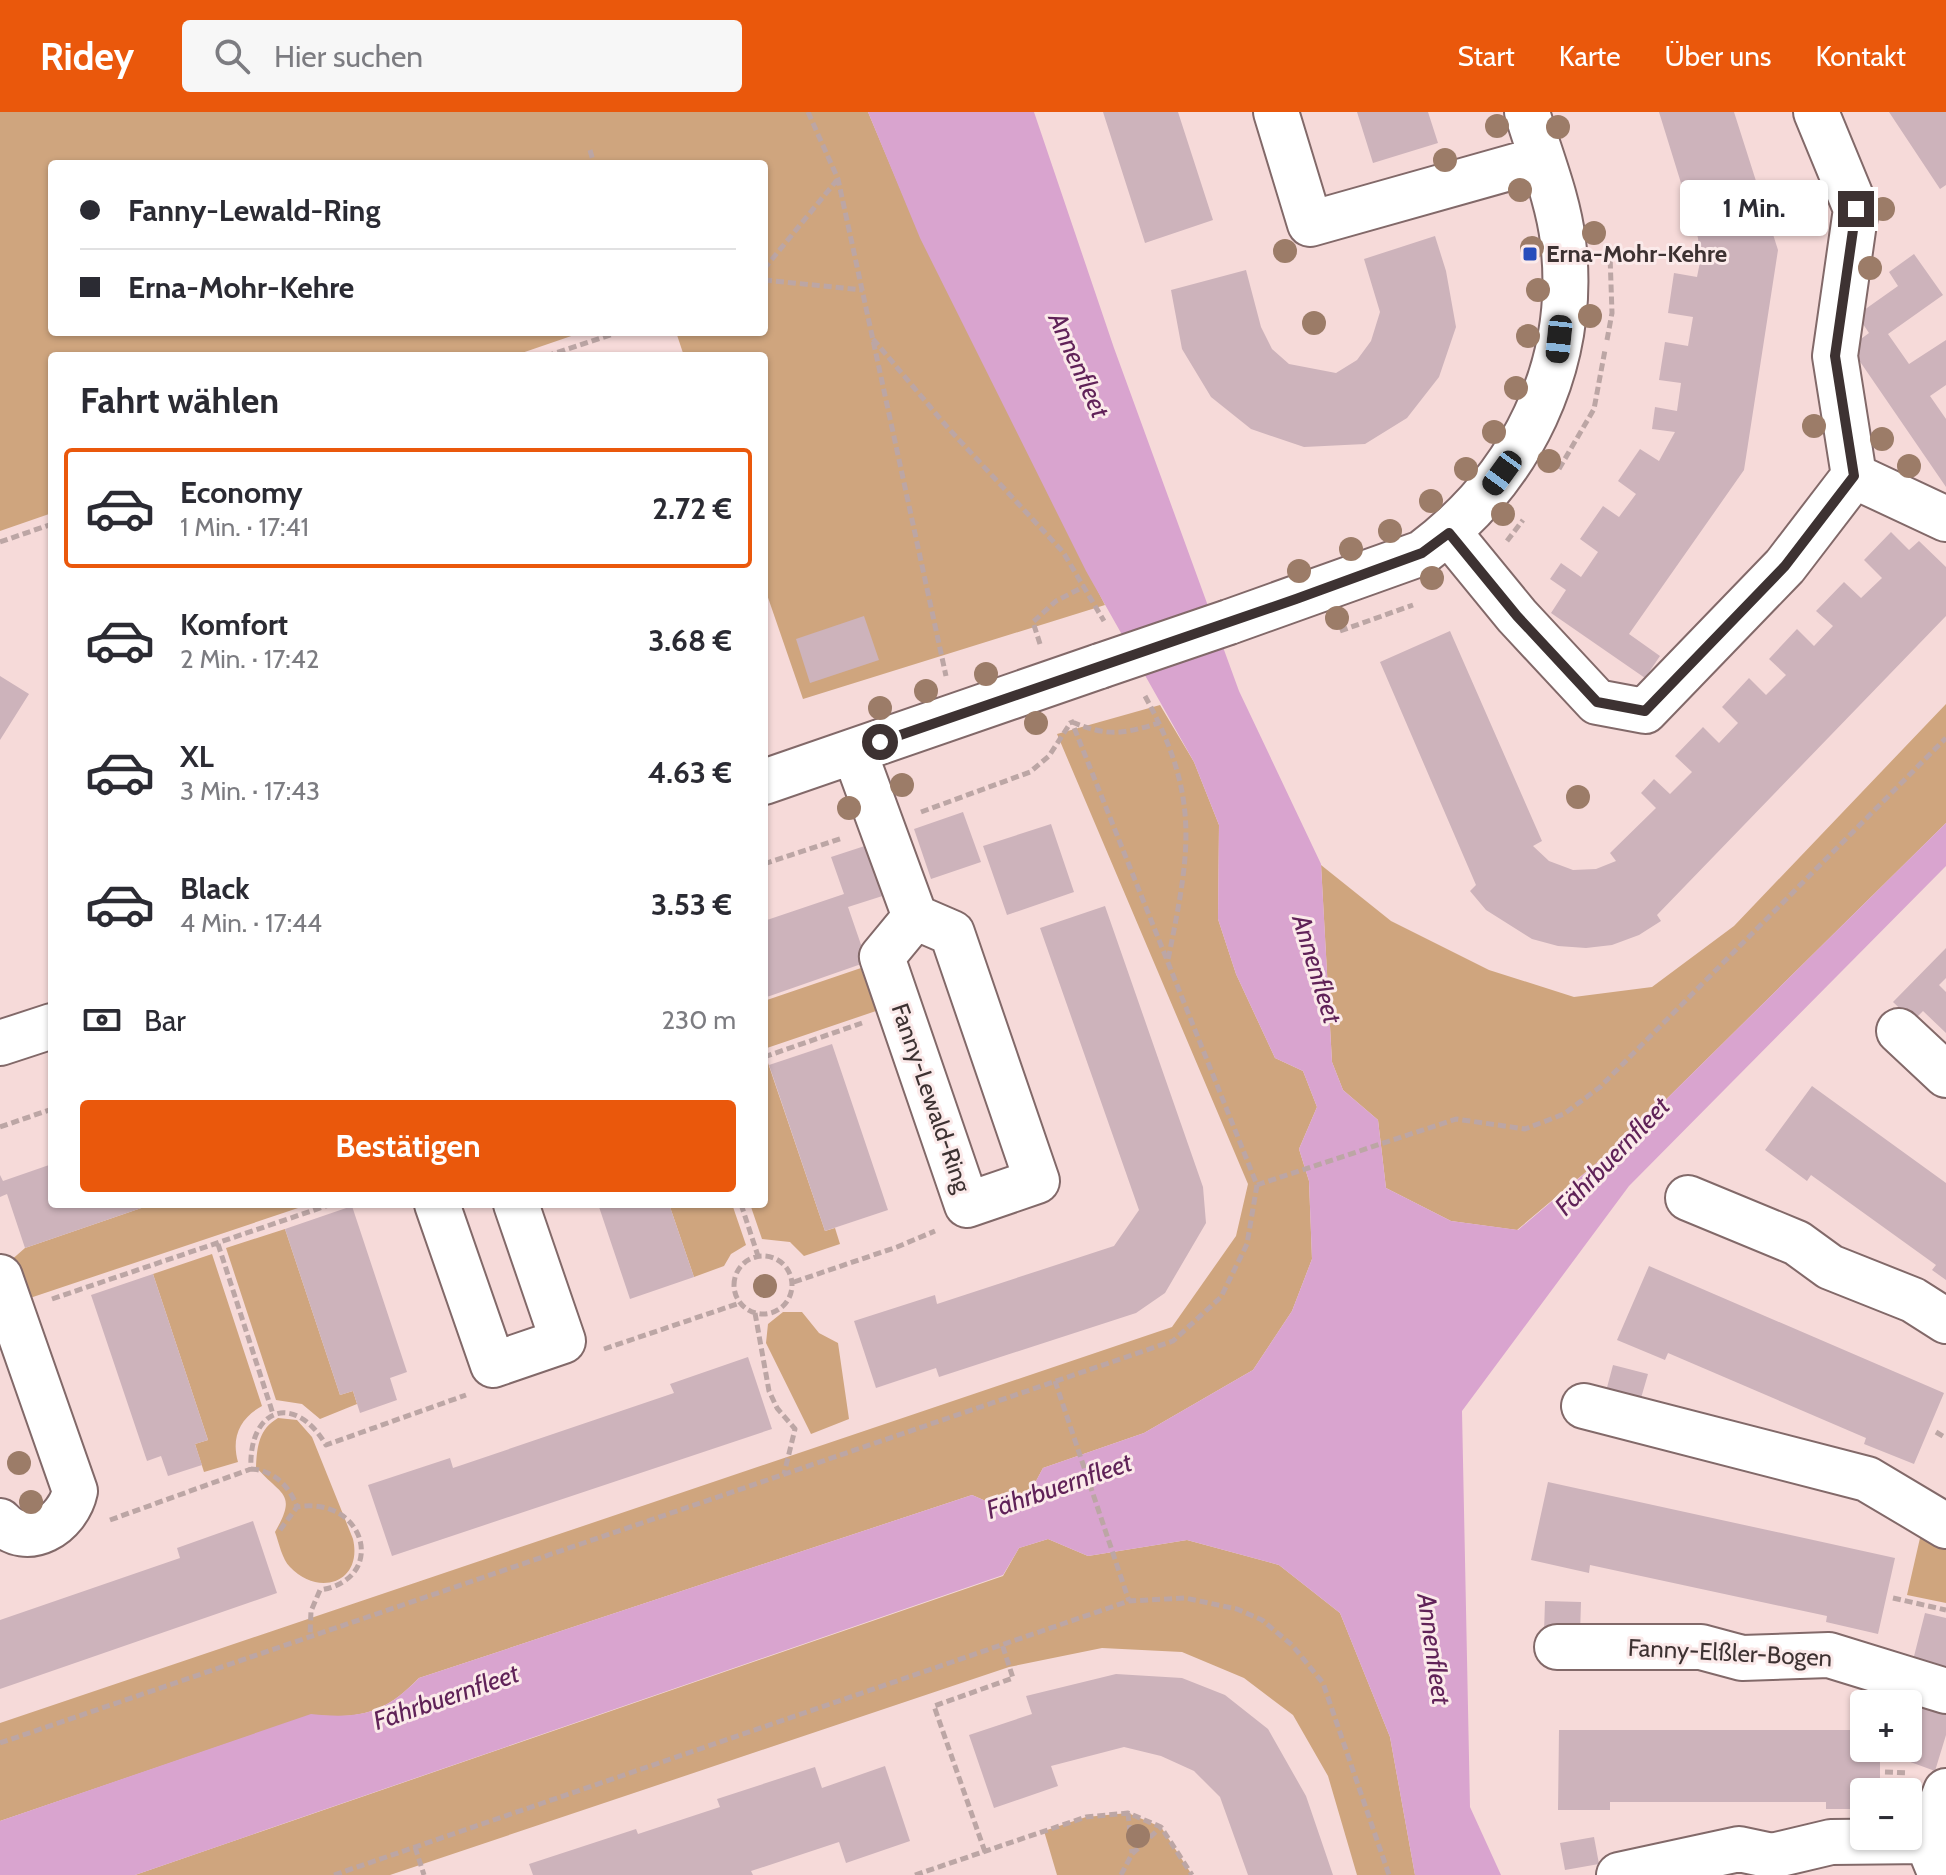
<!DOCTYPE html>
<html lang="de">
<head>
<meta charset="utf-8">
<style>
  :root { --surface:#fff; --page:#f7f7f7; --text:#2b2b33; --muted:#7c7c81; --line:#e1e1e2; --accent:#ea580c }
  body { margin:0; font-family:Cabin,sans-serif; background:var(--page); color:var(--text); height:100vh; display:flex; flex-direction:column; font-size:30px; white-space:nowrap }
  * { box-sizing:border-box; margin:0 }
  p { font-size:26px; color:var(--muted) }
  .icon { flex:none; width:44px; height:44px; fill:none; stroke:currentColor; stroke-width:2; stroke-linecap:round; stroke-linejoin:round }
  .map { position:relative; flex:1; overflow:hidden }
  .panel { position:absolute; left:48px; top:240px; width:720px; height:856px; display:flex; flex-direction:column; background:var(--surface); border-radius:8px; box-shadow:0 2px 6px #0004 }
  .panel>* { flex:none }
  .top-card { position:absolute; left:48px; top:48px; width:720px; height:176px; border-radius:8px; box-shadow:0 2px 6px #0004; display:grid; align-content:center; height:176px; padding:0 32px; background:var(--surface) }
  .controls { position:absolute; left:1850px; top:1578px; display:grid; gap:16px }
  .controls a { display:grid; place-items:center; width:72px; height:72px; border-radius:8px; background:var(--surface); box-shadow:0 2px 6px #0004; font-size:40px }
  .end { position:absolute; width:36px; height:36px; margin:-18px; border:10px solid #3d3232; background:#fff; box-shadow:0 0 0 4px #fff }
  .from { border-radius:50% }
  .bubble { position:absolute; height:56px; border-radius:8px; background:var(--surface); box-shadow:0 2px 6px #0004; font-size:26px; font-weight:800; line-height:56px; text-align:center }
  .car { position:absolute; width:24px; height:48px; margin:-24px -12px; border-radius:10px; box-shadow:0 0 6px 2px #0007; background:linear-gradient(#222 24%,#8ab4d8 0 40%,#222 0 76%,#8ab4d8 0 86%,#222 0) }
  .top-card b { display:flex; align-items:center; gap:28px; height:76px; font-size:30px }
  .top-card b+b { border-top:2px solid var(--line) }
  .top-card i { width:20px; height:20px; background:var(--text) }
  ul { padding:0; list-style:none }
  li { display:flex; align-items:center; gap:24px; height:120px; margin:0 16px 12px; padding:0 16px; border:4px solid transparent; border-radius:8px }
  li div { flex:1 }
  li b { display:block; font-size:30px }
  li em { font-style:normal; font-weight:800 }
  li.active { border-color:var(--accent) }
  li>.icon { width:72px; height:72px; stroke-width:1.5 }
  h2 { padding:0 32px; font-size:36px; line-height:96px }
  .pay { display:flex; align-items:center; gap:20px; height:88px; padding:0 32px; font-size:30px }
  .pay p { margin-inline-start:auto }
  .cta { display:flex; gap:16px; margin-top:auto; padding:16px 32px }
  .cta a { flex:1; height:92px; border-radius:8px; background:var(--accent); color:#fff; font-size:32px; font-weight:800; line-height:92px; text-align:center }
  header { display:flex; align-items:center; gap:48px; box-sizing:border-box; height:112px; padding:0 40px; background:var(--accent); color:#fff }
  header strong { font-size:38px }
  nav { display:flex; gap:44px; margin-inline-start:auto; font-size:28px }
  .search { width:560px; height:72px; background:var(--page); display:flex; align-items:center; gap:20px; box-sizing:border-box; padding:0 28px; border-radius:8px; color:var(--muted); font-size:30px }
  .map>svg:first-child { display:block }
  .green { fill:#cfa57e }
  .water { fill:#d9a4cf }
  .building { fill:#cdb3bb }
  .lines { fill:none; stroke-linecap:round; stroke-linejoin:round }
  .minor-casing { stroke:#826969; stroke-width:48 }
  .path { stroke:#bca6a5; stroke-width:5; stroke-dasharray:8 4; stroke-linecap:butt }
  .minor { stroke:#fff; stroke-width:44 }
  .minor-bridge-casing { stroke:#826969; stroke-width:48; stroke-linecap:butt }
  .minor-bridge { stroke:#fff; stroke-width:44 }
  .tree { fill:#9c7c68 }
  .route { stroke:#3d3232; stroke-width:10 }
  .poi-dot { fill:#264dbc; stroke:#fbeaea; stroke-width:3 }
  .labels { text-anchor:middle; stroke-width:6; stroke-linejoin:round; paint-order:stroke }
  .poi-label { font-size:24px; font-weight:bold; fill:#3d3232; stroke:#fbeaea; text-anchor:start }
  .street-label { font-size:24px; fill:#3d3232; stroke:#fbeaea }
  .water-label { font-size:26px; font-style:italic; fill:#602258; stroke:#fbeaea }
</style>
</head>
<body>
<header>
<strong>Ridey</strong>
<div class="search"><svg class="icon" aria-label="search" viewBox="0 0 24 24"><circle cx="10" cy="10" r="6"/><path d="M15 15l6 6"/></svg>Hier suchen</div>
<nav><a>Start</a><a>Karte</a><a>Über uns</a><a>Kontakt</a></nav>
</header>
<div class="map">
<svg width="1946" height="1763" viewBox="0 0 1946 1763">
  <rect width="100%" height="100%" fill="#f6dad9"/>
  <path class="green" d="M0,0H868L921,126L1105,493L803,587L764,474V244H684L676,220H764V52H52V220H583L513,244H52V401L0,419Z
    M1946,592V711L1631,1022L1517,1118L1451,1109L1386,1076L1378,1008L1343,978L1332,950L1321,753L1391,809L1489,858L1574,885L1652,875L1734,814Z
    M1160,593L1194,650L1219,713L1218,807L1236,862L1275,946L1303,959L1317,995L1299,1037L1309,1069L1312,1147L1292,1199L1253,1258L1144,1321L1043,1356L1028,1384L995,1393L972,1383L419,1566C384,1602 360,1607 311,1603L0,1709V1611L1172,1215L1236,1124L1248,1072L1057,622Z
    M861,856L876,899L764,937V889Z
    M768,951L825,1119L835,1116L840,1132L804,1144L790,1130L762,1127L750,1092H764V953Z
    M153,1092H310L24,1188L9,1150L25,1136Z
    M669,1092H732L746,1133L731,1142L724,1154L694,1165Z
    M285,1117L340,1283L353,1279L357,1292L320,1307L302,1292L276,1288L226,1136Z
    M212,1142L262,1294C240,1306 231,1325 238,1350L204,1360L195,1332L208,1328L153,1162Z
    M783,1200H802L819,1221L838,1231L849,1307L811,1322L766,1231L768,1212Z
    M278,1306L297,1308L312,1325L353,1427C363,1471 318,1485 290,1455C282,1447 279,1431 275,1420C298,1380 281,1384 256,1355C257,1334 259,1317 278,1306Z
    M1920,1426L1946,1430V1491L1907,1483Z
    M1048,1427L1088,1444L1187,1428L1279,1453L1340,1501L1390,1625L1415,1763H1357L1328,1664L1293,1603L1244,1566L1182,1540L1102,1536L1009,1555L390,1763H135L1003,1464L1019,1436Z
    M1128,1701L1161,1715L1192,1763H1057L1044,1719L1086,1705Z"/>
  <path class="water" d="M868,0H1034L1114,236L1239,579L1321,752L1332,950L1343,978L1378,1008L1386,1076L1451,1109L1518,1118L1631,1022L1946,711V754L1629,1074L1462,1299L1470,1695L1501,1763H1415L1390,1625L1340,1501L1279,1453L1187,1428L1088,1444L1048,1427L1019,1436L1003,1463L135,1763H0V1709L311,1602C360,1607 384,1602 419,1566L972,1383L995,1393L1028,1384L1043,1356L1144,1321L1253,1258L1292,1199L1312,1147L1309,1069L1299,1037L1317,995L1303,959L1275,946L1236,862L1218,807L1219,713L1194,650L1086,459L920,126Z"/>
  <path class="building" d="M1103,0H1178L1213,108L1145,131Z
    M1357,0H1428L1438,31L1373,51Z
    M1659,0H1734L1778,138L1744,358L1629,522L1660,544L1645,566L1551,501L1566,478L1550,467L1561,451L1581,465L1598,440L1580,427L1603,394L1619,405L1636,382L1618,369L1640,337L1659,349L1675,320L1652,317L1655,295L1677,299L1681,271L1659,268L1665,230L1688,234L1693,205L1668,201L1674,161L1697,165L1700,150L1698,126Z
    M1889,0H1946V73L1940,77Z
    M1435,124L1446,159L1456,215L1439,265L1407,306L1365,332L1304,335L1251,317L1211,285L1182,237L1171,178L1246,158L1261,215L1272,237L1289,252L1336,261L1357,248L1371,229L1380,200L1364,147Z
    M1914,142L1943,183L1888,222L1909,252L1946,228V273L1930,284L1946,307V375L1850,235L1869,221L1857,203L1898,174L1889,160Z
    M1891,420L1909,438L1919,429L1946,455V504L1657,803L1661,809L1639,823L1612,833L1586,836L1558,834L1532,827L1486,798L1470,779L1476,773L1380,550L1450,519L1542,729L1533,734L1549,749L1573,758L1596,757L1616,749L1610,741L1656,696L1641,681L1654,667L1670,682L1692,660L1675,644L1703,615L1719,631L1738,611L1722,595L1749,566L1766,583L1786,563L1769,547L1797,517L1814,534L1833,514L1816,499L1844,470L1861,486L1882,466L1864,448Z
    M864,504L879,548L810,571L796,527Z
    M0,564L29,582L0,628Z
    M963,700L981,750L931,767L914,717Z
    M1051,712L1074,780L1007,803L983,734Z
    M877,730L895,780L848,795L867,850L764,886V809L844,782L831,745Z
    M1105,794L1203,1075L1206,1111L1165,1181L1136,1201L939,1265L936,1256L876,1276L854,1209L935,1183L937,1192L1114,1134L1139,1098L1040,816Z
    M1946,836V866L1939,873L1946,880V921L1923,899L1913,909L1893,890Z
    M832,932L888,1098L825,1119L769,953Z
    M1812,974L1946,1071V1168L1932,1158L1936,1153L1811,1063L1807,1069L1765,1038Z
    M52,1052V1092H153L25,1136L7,1082L0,1085V1063L3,1069Z
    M598,1092H669L694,1165L630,1187Z
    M352,1094L407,1260L390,1266L397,1288L360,1301L353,1279L340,1283L285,1117Z
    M1649,1154L1944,1281L1914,1352L1864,1332L1866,1326L1668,1241L1665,1248L1617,1228Z
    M153,1162L208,1328L195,1332L202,1353L168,1364L161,1344L147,1349L91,1183Z
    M748,1245L772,1317L392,1444L368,1373L450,1346L453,1356L674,1281L670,1272Z
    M1613,1253L1648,1262L1639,1293L1605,1283Z
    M1548,1370L1895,1446L1878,1522L1826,1510L1827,1504L1590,1453L1589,1461L1531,1448Z
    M253,1409L277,1481L0,1577V1508L180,1446L177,1436Z
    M1545,1489L1581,1490L1580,1522L1544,1521Z
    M1925,1501L1946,1506V1569L1910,1560Z
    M1116,1562L1182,1566L1225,1583L1268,1617L1306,1684L1333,1763H1248L1220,1685L1194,1659L1161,1644L1124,1635L1051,1654L1058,1674L994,1696L969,1623L1032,1602L1026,1584Z
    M1924,1590L1946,1597V1623L1935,1659L1905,1648Z
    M1559,1618H1864V1636H1880V1680H1864V1697H1826V1690H1610V1698H1558Z
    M885,1654L910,1729L846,1751L839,1730L751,1759L753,1763H533L529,1752L636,1717L638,1722L720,1695L717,1687L815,1655L822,1676Z
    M1594,1725L1599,1752L1565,1758L1560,1731Z"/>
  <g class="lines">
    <defs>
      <path id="minor" d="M1276,0L1310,112L1541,47
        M1854,364L1946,407
        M1449,421L1517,504L1597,590L1645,599L1785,454L1854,364L1835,244L1856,97L1816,0
        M1229,510L1422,441C1521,367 1578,254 1563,129C1558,86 1539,41 1527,0
        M854,639L915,805L952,821L1037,1069L967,1093L882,845L915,805
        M764,670L1100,554
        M1899,919L1946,963
        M0,931L52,914
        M1688,1086L1797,1131L1830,1155L1913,1188L1946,1209
        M437,1092L493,1253L563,1229L516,1092
        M0,1165L75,1379C68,1412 27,1439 0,1409
        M1584,1294L1867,1367L1946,1414
        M1557,1535H1701L1742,1546L1829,1543L1946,1579
        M1619,1763L1739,1737L1772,1744L1831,1730L1927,1729
        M1941,1763L1927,1729L1946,1679"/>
    </defs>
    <use href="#minor" class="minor-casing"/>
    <path class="path" d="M808,0L838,67L946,564
      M590,38L594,52
      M764,157L837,68
      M764,168L863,178
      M873,227L948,316L1063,440L1104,509
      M1607,228L1612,201L1610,143
      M546,244L619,220
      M1559,357L1594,297L1605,238
      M1507,429L1523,408
      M0,430L52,412
      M1340,519L1413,493
      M1040,532L1033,510L1056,489L1085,474
      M1145,584C1201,686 1190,739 1168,848
      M1072,610C1108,625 1123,622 1159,611
      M921,700L1030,660L1049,644L1071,610
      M764,752L843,726
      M764,945L862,911
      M0,1015L52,997
      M1257,1073L1456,1007L1525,1017L1564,1002L1600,975L1946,626
      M741,1092L758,1144
      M218,1132L273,1302
      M734 1173a29 29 0 1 1 58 0a29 29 0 1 1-58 0Z
      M794,1170L897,1135L935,1119
      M52,1187L332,1092
      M755,1201L769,1279L777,1296L795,1317L784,1362
      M604,1237L740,1191
      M1055,1269L1129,1489
      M1936,1320L1946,1326
      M251,1357C274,1358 290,1375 297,1395
      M110,1408L251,1357C248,1297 294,1279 326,1333L466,1283
      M280,1418L297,1395C365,1383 389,1467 320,1478L311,1499L310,1524
      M1893,1486L1946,1498
      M0,1631L1173,1229L1221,1185L1247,1132L1257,1073L1071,608
      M1885,1660L1908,1661
      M1128,1701L1132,1741
      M415,1735L424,1763
      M985,1740L934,1594L1013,1566L1002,1532
      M334,1763L1129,1489L1185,1486L1237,1497L1262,1508L1292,1533L1323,1571L1389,1763
      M915,1763L1086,1705L1128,1701L1161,1715L1192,1763
      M1121,1763L1132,1742L1161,1715"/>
    <use href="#minor" class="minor"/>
    <defs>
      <path id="minor-bridge" d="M1100,554L1229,510"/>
    </defs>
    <use href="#minor-bridge" class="minor-bridge-casing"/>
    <use href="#minor-bridge" class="minor-bridge"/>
  </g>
  <g class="tree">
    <circle cx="1497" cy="14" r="12"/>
    <circle cx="1558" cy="15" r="12"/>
    <circle cx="1445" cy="48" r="12"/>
    <circle cx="1520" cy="78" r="12"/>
    <circle cx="1883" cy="97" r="12"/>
    <circle cx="1594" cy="121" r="12"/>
    <circle cx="1532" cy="136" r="12"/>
    <circle cx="1285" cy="139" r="12"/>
    <circle cx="1870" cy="156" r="12"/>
    <circle cx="1538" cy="178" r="12"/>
    <circle cx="1590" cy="204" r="12"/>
    <circle cx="1314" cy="211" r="12"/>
    <circle cx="1528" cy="224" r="12"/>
    <circle cx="1516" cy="276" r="12"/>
    <circle cx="1814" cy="314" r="12"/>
    <circle cx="1494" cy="320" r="12"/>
    <circle cx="1882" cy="327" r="12"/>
    <circle cx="1549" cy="349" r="12"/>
    <circle cx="1909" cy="354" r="12"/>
    <circle cx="1466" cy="357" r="12"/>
    <circle cx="1431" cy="389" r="12"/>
    <circle cx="1503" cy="402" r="12"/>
    <circle cx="1390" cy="419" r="12"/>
    <circle cx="1351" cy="437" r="12"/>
    <circle cx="1299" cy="459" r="12"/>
    <circle cx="1432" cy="466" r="12"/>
    <circle cx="1337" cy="506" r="12"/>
    <circle cx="986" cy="562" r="12"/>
    <circle cx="926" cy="579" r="12"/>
    <circle cx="880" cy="596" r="12"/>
    <circle cx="1036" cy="611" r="12"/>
    <circle cx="902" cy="673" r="12"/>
    <circle cx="1578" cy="685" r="12"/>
    <circle cx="849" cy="696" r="12"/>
    <circle cx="765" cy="1174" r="12"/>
    <circle cx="19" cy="1351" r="12"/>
    <circle cx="31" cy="1390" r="12"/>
    <circle cx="1138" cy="1724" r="12"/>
  </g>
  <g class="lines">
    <path class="route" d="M880,630L1296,487L1422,441L1449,421L1517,504L1597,590L1645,599L1785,454L1854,364L1835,244L1856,97"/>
  </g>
  <rect class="poi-dot" x="1522" y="134" width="16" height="16" rx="4"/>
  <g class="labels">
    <g class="poi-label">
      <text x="1546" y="150">Erna-Mohr-Kehre</text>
    </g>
    <g class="street-label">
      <text transform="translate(931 986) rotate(71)" y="8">Fanny-Lewald-Ring</text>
      <text transform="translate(1730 1541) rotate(3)" y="8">Fanny-Elßler-Bogen</text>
    </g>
    <g class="water-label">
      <text transform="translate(1079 253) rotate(66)" y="9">Annenfleet</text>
      <text transform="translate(1317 857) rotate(73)" y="9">Annenfleet</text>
      <text transform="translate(1612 1044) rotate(-46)" y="9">Fährbuernfleet</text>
      <text transform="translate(1059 1374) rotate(-19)" y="9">Fährbuernfleet</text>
      <text transform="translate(1434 1537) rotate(82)" y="9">Annenfleet</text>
      <text transform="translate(446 1585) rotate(-19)" y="9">Fährbuernfleet</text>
    </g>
  </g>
</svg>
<div class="controls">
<a>+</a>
<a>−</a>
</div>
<i class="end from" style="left:880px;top:630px"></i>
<i class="end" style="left:1856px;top:97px"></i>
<div class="bubble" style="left:1680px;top:68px;width:148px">1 Min.</div>
<i class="car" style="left:1559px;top:227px;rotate:186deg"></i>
<i class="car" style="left:1502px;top:361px;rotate:216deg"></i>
<div class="top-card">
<b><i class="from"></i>Fanny-Lewald-Ring</b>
<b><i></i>Erna-Mohr-Kehre</b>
</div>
<section class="panel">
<h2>Fahrt wählen</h2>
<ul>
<li class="active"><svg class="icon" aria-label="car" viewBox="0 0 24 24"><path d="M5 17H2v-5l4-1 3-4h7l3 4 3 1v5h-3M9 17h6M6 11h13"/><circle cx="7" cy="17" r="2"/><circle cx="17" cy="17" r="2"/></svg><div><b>Economy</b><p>1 Min. · 17:41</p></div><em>2.72 €</em></li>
<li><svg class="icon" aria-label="car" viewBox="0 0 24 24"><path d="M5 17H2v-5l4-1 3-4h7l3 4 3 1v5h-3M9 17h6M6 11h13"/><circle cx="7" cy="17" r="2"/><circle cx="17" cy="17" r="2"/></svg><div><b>Komfort</b><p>2 Min. · 17:42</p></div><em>3.68 €</em></li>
<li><svg class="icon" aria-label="car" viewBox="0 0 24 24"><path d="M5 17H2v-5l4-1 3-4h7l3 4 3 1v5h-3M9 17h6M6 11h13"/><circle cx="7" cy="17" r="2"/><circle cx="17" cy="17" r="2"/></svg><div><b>XL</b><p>3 Min. · 17:43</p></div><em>4.63 €</em></li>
<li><svg class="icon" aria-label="car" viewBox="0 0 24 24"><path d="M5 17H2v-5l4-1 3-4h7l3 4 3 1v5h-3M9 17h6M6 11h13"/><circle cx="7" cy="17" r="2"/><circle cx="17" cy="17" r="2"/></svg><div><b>Black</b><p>4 Min. · 17:44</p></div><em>3.53 €</em></li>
</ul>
<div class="pay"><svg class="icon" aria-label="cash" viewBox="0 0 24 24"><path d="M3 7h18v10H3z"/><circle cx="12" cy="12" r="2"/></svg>Bar<p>230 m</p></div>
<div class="cta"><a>Bestätigen</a></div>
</section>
</div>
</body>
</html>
